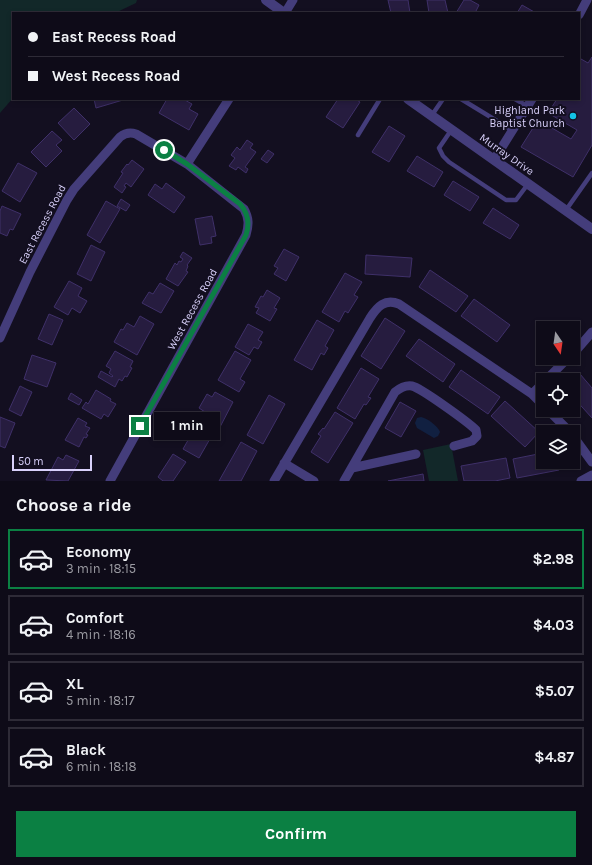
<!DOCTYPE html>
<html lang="en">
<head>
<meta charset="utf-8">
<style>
  :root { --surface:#0e0b18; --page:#1c1925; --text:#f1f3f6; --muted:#9b9ba2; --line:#2e2b37; --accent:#0b8043 }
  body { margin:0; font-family:Karla,sans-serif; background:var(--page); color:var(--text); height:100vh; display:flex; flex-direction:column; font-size:15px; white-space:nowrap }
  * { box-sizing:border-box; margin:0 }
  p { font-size:13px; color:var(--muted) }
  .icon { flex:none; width:22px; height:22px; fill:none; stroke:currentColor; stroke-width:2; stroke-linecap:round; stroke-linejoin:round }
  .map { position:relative; height:481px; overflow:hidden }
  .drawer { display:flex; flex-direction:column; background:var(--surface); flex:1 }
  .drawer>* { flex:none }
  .hud { position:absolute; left:12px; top:12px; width:568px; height:88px; border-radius:0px; box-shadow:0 2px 6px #0003,0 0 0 1px var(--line); display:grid; align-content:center; height:88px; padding:0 16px; background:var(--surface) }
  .needle { width:26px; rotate:167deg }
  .fabs { position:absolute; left:536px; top:321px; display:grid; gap:8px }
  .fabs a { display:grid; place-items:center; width:44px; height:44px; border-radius:0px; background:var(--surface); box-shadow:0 2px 6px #0003,0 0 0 1px var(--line); font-size:20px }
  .scale { position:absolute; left:12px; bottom:10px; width:80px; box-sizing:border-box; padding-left:4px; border:2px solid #d9d1fb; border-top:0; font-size:11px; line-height:14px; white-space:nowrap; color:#d9d1fb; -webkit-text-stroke:3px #130f20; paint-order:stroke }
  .end { position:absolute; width:18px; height:18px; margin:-9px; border:5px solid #0b8043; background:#fff; box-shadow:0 0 0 2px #fff }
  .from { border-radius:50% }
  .bubble { position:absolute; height:28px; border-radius:0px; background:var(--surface); box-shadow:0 2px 6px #0003,0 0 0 1px var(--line); font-size:13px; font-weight:700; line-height:28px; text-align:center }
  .hud b { display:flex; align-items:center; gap:14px; height:38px; font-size:15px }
  .hud b+b { border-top:1px solid var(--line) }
  .hud i { width:10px; height:10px; background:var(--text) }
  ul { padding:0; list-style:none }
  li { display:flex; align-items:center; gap:12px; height:60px; margin:0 8px 6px; padding:0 8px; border:2px solid var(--line); border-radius:0px }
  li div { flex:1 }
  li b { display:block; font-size:15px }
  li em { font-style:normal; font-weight:700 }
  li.active { border-color:var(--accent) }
  li>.icon { width:36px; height:36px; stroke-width:1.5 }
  h2 { padding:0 16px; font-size:18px; line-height:48px }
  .button { display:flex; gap:8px; margin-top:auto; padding:8px 16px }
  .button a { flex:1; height:46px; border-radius:0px; background:var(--accent); color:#fff; font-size:16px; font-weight:700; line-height:46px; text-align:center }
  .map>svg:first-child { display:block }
  .green { fill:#122829 }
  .water { fill:#112041 }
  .building { fill:#261c3f; stroke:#3f3069 }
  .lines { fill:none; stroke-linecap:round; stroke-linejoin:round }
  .service { stroke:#443d7b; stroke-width:4.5 }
  .minor { stroke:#443d7b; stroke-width:9 }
  .tertiary { stroke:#443d7b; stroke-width:10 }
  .route { stroke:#0b8043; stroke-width:5 }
  .poi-dot { fill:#13c2e6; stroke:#130f20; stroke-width:1.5 }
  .labels { text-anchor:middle; stroke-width:4; stroke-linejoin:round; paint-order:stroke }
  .poi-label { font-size:11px; fill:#d9d1fb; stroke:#130f20; text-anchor:end }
  .street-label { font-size:11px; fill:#d9d1fb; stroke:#130f20 }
</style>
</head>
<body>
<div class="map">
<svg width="592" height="481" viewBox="0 0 592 481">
  <rect width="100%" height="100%" fill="#130f20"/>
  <path class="green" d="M0,0H137L136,3L115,13H13V98L0,113Z
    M451,444L458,481H429L423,450Z"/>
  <path class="water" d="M421,417C427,418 438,426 440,432L438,436L434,438L417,428L415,423L417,418Z"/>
  <path class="building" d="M388,0H408L410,13H391Z
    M427,0H445L448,13H429Z
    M464,0H470L479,5L475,13H456Z
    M522,5L536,13H517Z
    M592,57V145L573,177L521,147L538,120L571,139L577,130L548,113L557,99H579V62L581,59L588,63Z
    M94,99H123V100L96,108Z
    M167,99H183L192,104L189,109L198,114L189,130L159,113Z
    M338,99H355L360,102L343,128L326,117Z
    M74,108L90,124L74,140L58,123Z
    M389,126L405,136L389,162L372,152Z
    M52,131L62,140L56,145L62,151L46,167L31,152Z
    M247,140L253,144L250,148L256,152L245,167L248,169L246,173L238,167L236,170L229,166L235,158L231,155L237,147L240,150Z
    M268,150L274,154L267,163L261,159Z
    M417,156L443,172L434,187L407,171Z
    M132,160L144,169L131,187L126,183L124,186L126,187L122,193L114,187L123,173L121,172L127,164L128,165Z
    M18,163L37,173L20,202L2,191Z
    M453,181L479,197L470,211L444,195Z
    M166,183L185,197L174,213L148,195L155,184L162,189Z
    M121,199L130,205L126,211L117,206Z
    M106,201L120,209L100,243L87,235Z
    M2,206L21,214L13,230L10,229L7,236L0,233V211Z
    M493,208L519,225L510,239L483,223Z
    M212,216L216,236L211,237L212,243L200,245L195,219Z
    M91,245L105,252L91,281L77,274Z
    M284,249L299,257L286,281L274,274L278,268L274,266Z
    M183,252L192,258L187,265L188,266L186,271L188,272L178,286L166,279L175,263L177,265L179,261L181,262L183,259L180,257Z
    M366,255L412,258L410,277L365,274Z
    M430,270L468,296L456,312L419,287Z
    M345,273L362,282L354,295L358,297L348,313L345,311L339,322L322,312Z
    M69,281L82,288L78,296L87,301L80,313L72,308L68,315L54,307Z
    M160,283L174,291L161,313L142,303L149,292L153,294Z
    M267,290L280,298L274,308L277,309L270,321L256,313L259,308L255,307L261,296L263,297Z
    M474,299L510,325L497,342L461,316Z
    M49,314L63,320L52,345L38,339Z
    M140,316L154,324L137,355L114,342L121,329L123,330L127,323L134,327Z
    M385,318L405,331L381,369L361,356Z
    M317,320L334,330L325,346L328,348L324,355L321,353L312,370L294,360Z
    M248,324L263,332L258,340L262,342L258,349L254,347L249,355L235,347Z
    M419,339L455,364L443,382L406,356Z
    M115,351L133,361L130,367L132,368L127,377L125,376L122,381L119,379L115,387L98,377L101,371L112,377L113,376L109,373L111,369L106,366Z
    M235,351L251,360L240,379L245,382L239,392L218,380Z
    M32,355L56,363L47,387L24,379Z
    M361,368L379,379L368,397L371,398L366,405L364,404L355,419L337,408Z
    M461,370L500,397L488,414L449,387Z
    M580,374L592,388V418L573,397V381Z
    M20,386L32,392L21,416L9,410Z
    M96,390L111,399L110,401L116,404L108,417L104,414L101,419L82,408L86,402L88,404Z
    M215,392L233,402L220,427L202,417L205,412L199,408L207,394L212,397Z
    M71,393L82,400L79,405L68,399Z
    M269,395L285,404L263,444L247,435Z
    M505,401L539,432L525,447L491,416Z
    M400,402L416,411L401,437L385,428Z
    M335,412L353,423L328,463L311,452L321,436L318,434L323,428L324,429Z
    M0,417L15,423L5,448L0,446Z
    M78,418L87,423L85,426L90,428L86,434L88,435L86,438L84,437L79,447L65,440Z
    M199,421L215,430L199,458L183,449Z
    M241,442L257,451L241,481H219Z
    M543,453V462H558L559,470L517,478L513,459Z
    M173,454L186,462L173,481H163L158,477Z
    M66,455L79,461L68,481L46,480L58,457L63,460Z
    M506,458L510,478L495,481H464L461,466Z
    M423,474L424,481H388Z"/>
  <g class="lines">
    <path class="service" d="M461,99L512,130
      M515,99L527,106
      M432,115L443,99
      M452,129L439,148L443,156L449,162L506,200H516L528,184
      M358,135L380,99
      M566,210L592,173"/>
    <path class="minor" d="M285,13L293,0
      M579,15L587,0
      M494,160L532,99
      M187,164L229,99
      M0,338L30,272L67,200L74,189L120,137C125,133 130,132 136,134L187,164L244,209C249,218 249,225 246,235L110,481
      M573,354L592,332
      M546,380L568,358
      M532,394L543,383
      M548,410L570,432
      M573,436L592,462
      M284,463L314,481
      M352,468L416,454
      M274,481L370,318C377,307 385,298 399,304L532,394L543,405
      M344,481L395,392C400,388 406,385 412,386C421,388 468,422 476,430L477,436L472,441L454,446
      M581,481L592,475"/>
    <path class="tertiary" d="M266,0L284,13
      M408,99L592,229"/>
  </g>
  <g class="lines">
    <path class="route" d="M140,426L246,235C250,223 248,213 240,204L187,164L164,150"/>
  </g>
  <circle class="poi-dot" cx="573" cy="116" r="4"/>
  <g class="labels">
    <g class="poi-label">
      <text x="565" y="114">Highland Park<tspan x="565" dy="13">Baptist Church</tspan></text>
    </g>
    <g class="street-label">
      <text transform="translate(507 154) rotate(35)" y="4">Murray Drive</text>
      <text transform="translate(42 224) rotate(-62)" y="4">East Recess Road</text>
      <text transform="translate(192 309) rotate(-61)" y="4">West Recess Road</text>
    </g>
  </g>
</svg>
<div class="fabs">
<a><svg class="needle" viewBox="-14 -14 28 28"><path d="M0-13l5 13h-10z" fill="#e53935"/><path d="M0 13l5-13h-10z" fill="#9b9ba2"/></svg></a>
<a><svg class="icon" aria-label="locate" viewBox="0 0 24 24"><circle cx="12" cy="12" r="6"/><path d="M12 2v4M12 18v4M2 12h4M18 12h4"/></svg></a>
<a><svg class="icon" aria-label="layers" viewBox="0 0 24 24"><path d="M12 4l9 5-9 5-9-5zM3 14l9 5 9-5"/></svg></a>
</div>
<div class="scale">50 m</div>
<i class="end from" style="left:164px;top:150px"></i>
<i class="end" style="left:140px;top:426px"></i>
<div class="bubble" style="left:154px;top:412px;width:66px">1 min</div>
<div class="hud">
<b><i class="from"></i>East Recess Road</b>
<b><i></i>West Recess Road</b>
</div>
</div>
<section class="drawer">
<h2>Choose a ride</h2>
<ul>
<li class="active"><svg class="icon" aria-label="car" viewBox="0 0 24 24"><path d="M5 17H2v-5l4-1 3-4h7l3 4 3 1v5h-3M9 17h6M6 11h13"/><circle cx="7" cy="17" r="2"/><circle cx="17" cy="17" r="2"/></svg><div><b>Economy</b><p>3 min · 18:15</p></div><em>$2.98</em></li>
<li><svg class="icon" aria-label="car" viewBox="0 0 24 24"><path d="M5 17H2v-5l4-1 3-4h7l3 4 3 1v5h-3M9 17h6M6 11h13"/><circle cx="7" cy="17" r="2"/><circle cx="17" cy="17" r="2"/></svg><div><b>Comfort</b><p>4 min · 18:16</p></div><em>$4.03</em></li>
<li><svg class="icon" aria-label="car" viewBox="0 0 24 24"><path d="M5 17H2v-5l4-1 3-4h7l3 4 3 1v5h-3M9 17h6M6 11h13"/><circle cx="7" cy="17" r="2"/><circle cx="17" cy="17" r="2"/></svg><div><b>XL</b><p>5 min · 18:17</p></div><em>$5.07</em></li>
<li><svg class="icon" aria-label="car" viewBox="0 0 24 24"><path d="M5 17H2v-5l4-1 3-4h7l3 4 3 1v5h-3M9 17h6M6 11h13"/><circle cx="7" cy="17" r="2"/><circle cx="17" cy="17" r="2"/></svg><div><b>Black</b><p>6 min · 18:18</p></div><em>$4.87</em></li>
</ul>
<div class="button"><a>Confirm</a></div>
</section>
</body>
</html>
